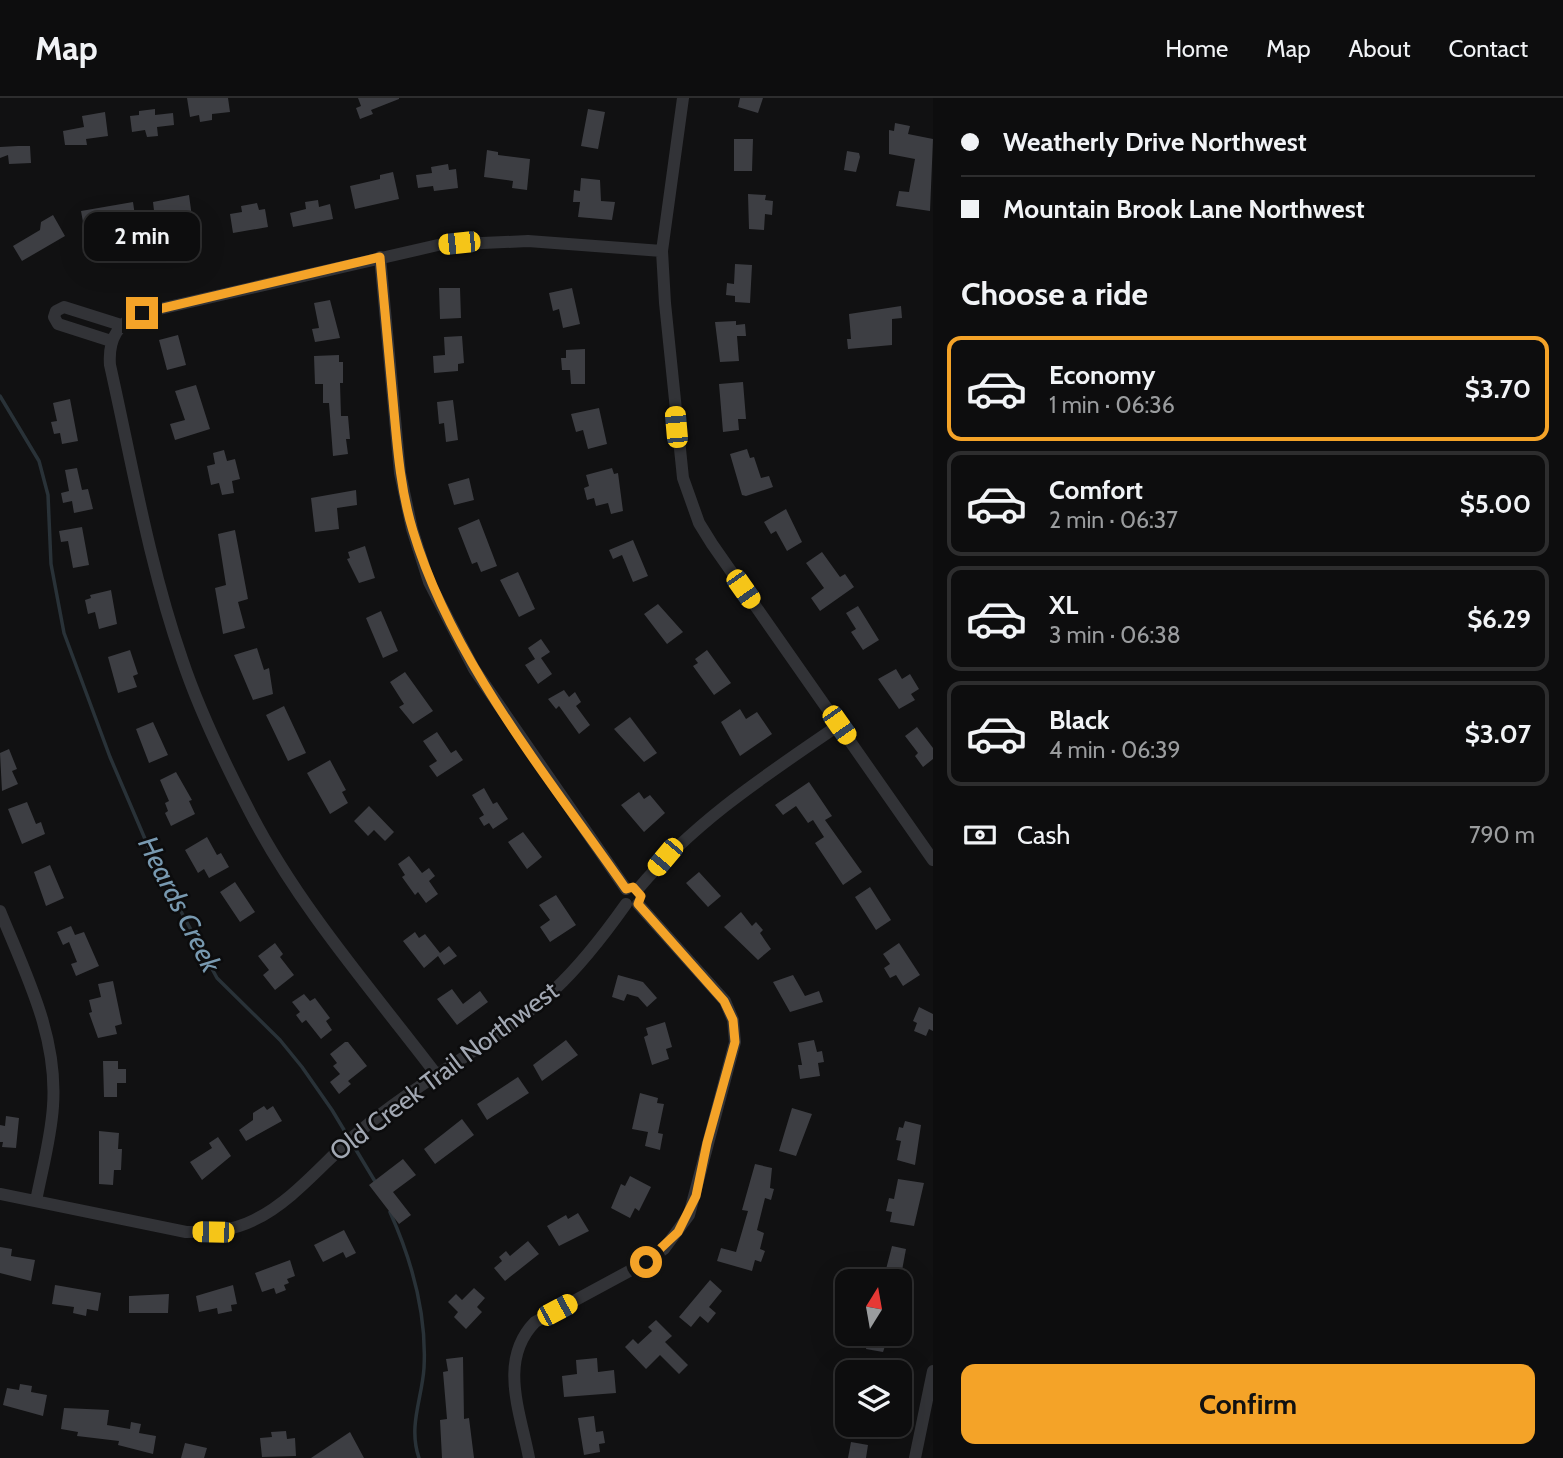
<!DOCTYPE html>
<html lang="en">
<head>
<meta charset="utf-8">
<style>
  :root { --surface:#0d0d0e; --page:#1b1b1c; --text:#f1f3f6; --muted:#9a9c9e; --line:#2d2d2e; --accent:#f4a328 }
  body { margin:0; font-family:Cabin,sans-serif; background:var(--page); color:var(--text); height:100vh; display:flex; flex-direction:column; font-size:26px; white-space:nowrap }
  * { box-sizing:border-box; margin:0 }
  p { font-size:23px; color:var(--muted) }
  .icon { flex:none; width:38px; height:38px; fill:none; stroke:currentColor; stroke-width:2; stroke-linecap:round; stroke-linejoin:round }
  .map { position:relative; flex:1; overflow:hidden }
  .details { display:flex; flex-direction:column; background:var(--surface); width:630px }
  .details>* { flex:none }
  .banner { display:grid; align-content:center; height:154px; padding:0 28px; background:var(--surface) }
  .needle { width:46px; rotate:11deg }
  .controls { position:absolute; left:835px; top:1171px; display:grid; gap:14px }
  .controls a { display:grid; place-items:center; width:77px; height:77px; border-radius:14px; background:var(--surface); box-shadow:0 7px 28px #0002,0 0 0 2px var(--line); font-size:35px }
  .end { position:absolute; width:32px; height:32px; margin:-16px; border:9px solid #f4a328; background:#111; box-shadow:0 0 0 4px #111 }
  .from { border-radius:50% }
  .bubble { position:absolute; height:49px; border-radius:14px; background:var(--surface); box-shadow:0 7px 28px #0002,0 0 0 2px var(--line); font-size:23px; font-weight:700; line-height:49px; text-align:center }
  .car { position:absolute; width:21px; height:42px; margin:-21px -10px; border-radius:9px; box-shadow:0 0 5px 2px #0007; background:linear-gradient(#f5c518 24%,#345 0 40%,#f5c518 0 76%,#345 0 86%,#f5c518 0) }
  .banner b { display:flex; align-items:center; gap:24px; height:66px; font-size:26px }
  .banner b+b { border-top:2px solid var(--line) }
  .banner i { width:18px; height:18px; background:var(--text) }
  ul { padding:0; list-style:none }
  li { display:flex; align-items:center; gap:21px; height:105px; margin:0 14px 10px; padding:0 14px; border:4px solid var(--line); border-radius:14px }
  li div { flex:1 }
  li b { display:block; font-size:26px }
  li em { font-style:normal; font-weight:700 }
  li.current { border-color:var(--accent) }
  li>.icon { width:63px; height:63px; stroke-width:1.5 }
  h2 { padding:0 28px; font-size:32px; line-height:84px }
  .pay { display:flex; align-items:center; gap:18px; height:77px; padding:0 28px; font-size:26px }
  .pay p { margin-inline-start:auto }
  .action { display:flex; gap:14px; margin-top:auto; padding:14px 28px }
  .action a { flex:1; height:80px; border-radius:14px; background:var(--accent); color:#111; font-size:28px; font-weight:700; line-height:80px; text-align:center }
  header { display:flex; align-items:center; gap:42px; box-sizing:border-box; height:98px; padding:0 35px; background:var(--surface); border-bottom:2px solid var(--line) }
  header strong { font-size:33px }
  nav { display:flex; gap:38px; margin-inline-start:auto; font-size:24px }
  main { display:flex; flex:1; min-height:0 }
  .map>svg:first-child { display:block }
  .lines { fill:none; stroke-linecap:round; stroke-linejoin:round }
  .stream { stroke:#293238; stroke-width:3.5 }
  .building { fill:#3d3e43 }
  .minor { stroke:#323337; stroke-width:12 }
  .route { stroke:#f4a328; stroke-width:9 }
  .labels { text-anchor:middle; stroke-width:5; stroke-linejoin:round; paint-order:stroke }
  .street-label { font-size:26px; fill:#a2a8b3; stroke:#0c0c0d }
  .water-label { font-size:28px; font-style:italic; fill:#7899b0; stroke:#0c0c0d }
</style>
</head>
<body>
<header>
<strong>Map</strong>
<nav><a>Home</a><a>Map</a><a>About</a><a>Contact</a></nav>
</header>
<main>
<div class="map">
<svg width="933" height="1360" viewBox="0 0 933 1360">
  <rect width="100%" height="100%" fill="#111112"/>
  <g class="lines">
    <path class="stream" d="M0,298L39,363L48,397L51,466L64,535L110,659L157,769L217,880L280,942L302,969L332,1012L376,1085
      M390,1114C412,1163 427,1215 424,1270C422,1301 408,1328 419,1360"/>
  </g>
  <path class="building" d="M187,0H228L230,14L212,16V22L200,24L199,17L190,19Z
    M358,0H399V1L371,12L373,16L360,21L356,10L361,8Z
    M740,0H763L758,15L738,9Z
    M155,11V17L173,15L174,27L157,29L158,38L147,39L145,32L132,34L130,18L139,17V13Z
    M588,11L605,14L598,51L581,48Z
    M105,14L108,38L86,41L87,47H65L63,33L84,29L82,18Z
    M895,25L910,28L908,36L933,41L930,113L896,108L899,93L909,94L915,61L889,56V32L894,33Z
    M734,41H753L752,73H734Z
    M18,48H30L31,65L9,66L8,57L0,60V49Z
    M487,52L498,54V57L530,61L527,92L512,90L513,83L484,79Z
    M847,53L859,55L860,59L856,74L844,72Z
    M448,66L449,72L456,71L458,90L434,93L433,88L418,90L416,77L432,75L431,69Z
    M393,74L399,101L355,111L350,88L380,81V77Z
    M581,80L600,82L601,103L615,104L612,122L578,119L580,104H573L574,92L580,93Z
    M748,96L766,97L765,102L773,103L772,117L765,116L764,132L749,131Z
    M189,97L192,119L155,121L153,104Z
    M318,102L319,109L330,106L333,121L293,129L290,115L306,111L305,104Z
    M133,104L135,118L103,123L105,132L85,135L81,113Z
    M257,105L259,112L265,111L268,129L233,135L230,116L242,114L241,108Z
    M53,117L65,138L22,163L13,148L40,132L41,124Z
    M735,166L752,167L750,205L735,204V198L726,197L727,185L734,186Z
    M439,190H460L461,220L440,221Z
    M572,190L580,226L563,230L559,211L553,213L549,195Z
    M330,202L340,240L315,244L312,231L319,230L314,205Z
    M901,208L902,220L892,221V247L848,251L847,241H851L849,216Z
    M736,223V227L745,226L746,238H737L739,263L720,264L715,224Z
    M178,237L186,267L167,272L159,242Z
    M462,238L464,265L458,266V273L434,275L433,258L445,257L444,239Z
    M585,251V286H571L570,272H562L561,260H566V252Z
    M339,257V264H343V285H340L341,318H348L350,341H346L348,356L333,358L329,305H323V286H315L314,258Z
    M743,284L746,321H738L739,332L723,334L719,286Z
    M196,287L210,331L175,342L170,326L185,322L175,293Z
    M70,301L78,343L62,346L60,335L54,336L51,324L57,323L53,305Z
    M453,302L458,342L446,344L444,325L439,326L437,304Z
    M599,310L607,346L588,351L583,332L576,334L571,316Z
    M747,351L750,360L754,359L761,380L769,378L773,389L746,398L742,397L730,356Z
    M224,352L227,363L235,361L240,381L232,383L234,395L222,397L219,385L211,387L207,368L215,366L213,355Z
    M77,370L82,392L88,391L93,411L74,415L72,403L63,405L61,395L69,393L65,372Z
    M612,370L614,376L618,375L623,413L611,416L608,405L596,408L594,400L587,402L584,390L589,388L586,377Z
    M469,380L474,402L454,407L448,386Z
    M356,392L357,407L337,410L339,431L315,434L311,400Z
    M786,411L802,444L787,453L776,433L771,436L764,424Z
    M479,421L497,468L481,474L477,464L472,466L458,430Z
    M82,429L89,467L73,470L68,443L61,444L59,433Z
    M235,432L248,501L238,504L245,530L223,536L215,490L226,487L218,436Z
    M633,442L648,478L633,484L622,457L613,461L609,452Z
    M365,448L375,480L359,485L347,461L350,460L348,454Z
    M822,454L840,479L845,476L854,489L820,513L811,500L824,490L806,465Z
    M518,474L535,511L519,519L500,482Z
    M111,492L117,526L99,531L95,514L88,516L85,502L91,500L90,497Z
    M658,506L683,534L667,546L644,516Z
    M858,508L879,542L863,552L851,534L856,531L846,515Z
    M381,513L398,553L383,560L366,520Z
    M541,541L550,554L541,560L552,576L538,586L525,567L535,561L528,550Z
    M257,550L264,572L269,570L273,596L253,602L234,557Z
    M130,552L138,576L133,578L137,589L118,595L108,559Z
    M707,552L731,585L714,597L693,568L698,565L695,561Z
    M896,571L902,581L910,576L919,591L911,596L915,602L899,611L878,581Z
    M405,574L433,613L413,626L399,609L404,606L390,584Z
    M564,592L569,599L575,594L581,604L576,608L590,627L579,636L559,608L556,611L548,601Z
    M284,608L306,655L288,663L266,617Z
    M740,611L746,621L757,614L772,636L740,658L721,624Z
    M630,619L657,655L644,664L614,631Z
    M153,624L168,657L149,665L136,631Z
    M917,629L933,650V661L923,669L915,658L918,655L905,638Z
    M437,634L451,655L456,652L463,662L437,679L429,668L437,663L423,643Z
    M9,651L17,671L12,673L18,686L2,693L0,655Z
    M330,662L346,692L342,694L348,705L330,716L307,675Z
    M176,674L192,702L189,703L195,716L171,728L165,715L168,713L165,705L169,703L160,682Z
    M809,684L832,718L825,722L862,774L843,787L815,745L824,739L813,722L808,725L796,708L783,717L775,707Z
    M484,690L493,706L497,704L508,721L493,731L489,725L484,728L479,720L484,717L472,697Z
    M639,694L644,701L650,697L665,715L644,734L621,707Z
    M27,704L36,726L41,724L45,736L22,746L8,711Z
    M369,708L394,734L385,743L374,732L368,738L354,723Z
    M523,734L542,759L527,771L508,744Z
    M207,739L217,757L221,755L229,769L209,780L204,771L198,775L185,752Z
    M409,758L422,775L429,770L435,778L429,783L438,796L426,805L418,794L415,797L402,779L405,777L398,766Z
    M50,767L64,800L46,808L34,774Z
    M699,774L721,798L708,809L686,785Z
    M235,784L255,814L240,824L220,794Z
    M870,789L891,822L876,832L855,799Z
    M556,797L576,827L550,844L540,829L550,822L539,807Z
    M741,814L752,828L756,824L763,832L760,835L771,851L758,862L724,829Z
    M71,828L75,837L84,834L99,868L76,878L71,866L77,864L69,844L63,847L57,834Z
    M415,834L419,840L425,836L440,855L449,848L457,858L444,867L438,858L424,870L403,843Z
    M275,845L283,856L280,859L294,877L275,892L263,877L269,872L258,858Z
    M899,845L920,877L903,888L896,877L890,880L884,870L890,866L883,856Z
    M618,877L643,884L657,900L647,909L638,899L627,896L624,903L612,899Z
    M793,877L805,898L819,893L823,904L790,914L773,884Z
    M113,883L122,926L115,928L117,936L98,940L89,915L92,914L89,902L101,899L98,886Z
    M452,891L463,906L480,893L488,904L457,927L437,901Z
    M304,896L310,903L315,900L330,920L326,923L332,932L321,941L306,922L302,925L296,917L300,914L292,904Z
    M919,909L933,916V933L929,931L926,938L914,933L917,925L913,923Z
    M665,924L672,949L666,951L669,961L652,967L644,939L648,937L646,930Z
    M566,942L578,957L542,983L533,967Z
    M814,942L817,954L822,953L824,964L818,965L820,978L800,981L798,967H802L798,945Z
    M345,944H348L367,968L348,983L351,986L339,996L330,984L340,976L333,968L337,965L330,956Z
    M103,963H118V971H126V985H117V999H104Z
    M518,979L529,995L487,1022L477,1006Z
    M640,995L658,1000L657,1005L664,1006L658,1035L663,1036L660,1052L645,1048L648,1034L632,1031Z
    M264,1008L267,1012L273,1008L282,1023L246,1043L239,1032L253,1022V1015Z
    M792,1010L812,1016L796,1058L779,1053Z
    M6,1018L19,1020L16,1050L2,1049L3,1044H0V1027L5,1028Z
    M462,1021L474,1037L435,1066L424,1051Z
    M905,1023L921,1027L915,1067L897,1062L901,1043L896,1042L899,1029L903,1030Z
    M99,1033L119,1035L118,1051H122L121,1072H114L113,1087L99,1086Z
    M218,1039L231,1058L202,1082L190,1064L212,1050L209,1045Z
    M403,1061L416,1077L393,1094L411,1117L399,1126L369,1087Z
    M755,1066L772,1070L770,1090L774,1091L771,1102L765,1100L757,1132L764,1135L760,1151L765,1153L761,1164L755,1162L752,1173L717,1163L721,1150L736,1154L748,1113L742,1112Z
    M630,1078L651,1089L639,1113L635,1110L630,1120L611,1110L621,1086L625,1088Z
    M898,1081L924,1085L914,1128L890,1124L892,1114L886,1113L889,1100L894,1101Z
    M578,1115L589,1133L559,1148L547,1128L566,1117L568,1121Z
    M344,1132L356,1155L346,1160L343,1154L323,1164L314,1147Z
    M528,1143L539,1156L505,1183L494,1170L502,1163L499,1159L506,1153L510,1158Z
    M892,1148L906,1151L900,1183H883Z
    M0,1149L12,1151L11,1158L35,1162L31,1183L0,1175Z
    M290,1162L295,1178L287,1181L289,1185L284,1187L286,1192L276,1196L274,1190L262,1194L255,1175Z
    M710,1182L722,1193L709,1209L716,1215L708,1225L700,1218L691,1229L679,1219Z
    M55,1187L101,1195L98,1213L87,1211L86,1218L73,1215L74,1209L52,1206Z
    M233,1187L237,1206L231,1207L232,1213L218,1216L217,1210L199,1214L196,1198Z
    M474,1190L485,1200L477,1209L482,1214L466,1231L454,1219L458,1214L448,1204L456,1196L462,1202Z
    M169,1196L168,1215H129V1198Z
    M656,1222L672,1238L665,1244L688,1267L679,1276L660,1257L646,1271L625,1249L633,1241L638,1246L652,1233L648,1229Z
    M869,1236H889L883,1254L866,1251Z
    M463,1259L464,1321L469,1320L474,1360H442L440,1322L447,1321L443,1274L448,1273L446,1261Z
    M597,1260L598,1274L614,1272L616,1295L564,1299L562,1278L577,1276L576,1262Z
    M20,1286L32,1288L31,1294L47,1297L43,1318L3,1307L7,1290L19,1292Z
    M64,1310L109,1312L107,1327L130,1331L131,1324L141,1326L139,1335L156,1338L153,1356L118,1347L119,1343L77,1338L78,1334L61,1331Z
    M594,1318L596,1334L603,1333L605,1345L599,1346L600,1354L584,1357L578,1320Z
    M286,1333L287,1341L295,1340L296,1358L262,1359L260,1340L272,1339L271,1334Z
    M350,1334L364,1360H311Z
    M851,1344L868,1347L866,1360H848Z
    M185,1345L207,1350L204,1360H181Z"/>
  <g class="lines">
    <path class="minor" d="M683,0L662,153L665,205L683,380L699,425L712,446L933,762
      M380,159L400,375L412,431L429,484L474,571L626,791
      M111,243L58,226L54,219L56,213L64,209L121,227
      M638,791C695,723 766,677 839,627
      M0,813C26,877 58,938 53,1008C51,1040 42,1072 36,1103
      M436,976C372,892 300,810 251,716C225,666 200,615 182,561C149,466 132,365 110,267C108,241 118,224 142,215L438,147L528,143L662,153
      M0,1096L186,1134C211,1134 232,1133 254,1122C294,1103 326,1061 360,1033C421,981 495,946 554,892C582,866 604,837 626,806
      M529,1360C520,1313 498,1262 535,1224L646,1164L664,1151L689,1117L735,944L733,922L725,903L638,806
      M915,1360L933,1273"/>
  </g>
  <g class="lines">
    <path class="route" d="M142,215L380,159C384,207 389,255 393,302C397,346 400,391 413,433C452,563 549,680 626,791L633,789L641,798L638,806L724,903L733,922L735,944L707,1045L696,1098L678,1134L646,1164"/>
  </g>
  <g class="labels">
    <g class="street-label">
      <text transform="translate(444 973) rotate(-37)" y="9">Old Creek Trail Northwest</text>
    </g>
    <g class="water-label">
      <text transform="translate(180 806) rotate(63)" y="10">Heards Creek</text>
    </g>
  </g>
</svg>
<div class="controls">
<a><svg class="needle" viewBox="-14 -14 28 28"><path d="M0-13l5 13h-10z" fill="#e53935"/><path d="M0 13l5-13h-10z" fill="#9a9c9e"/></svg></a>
<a><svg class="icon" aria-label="layers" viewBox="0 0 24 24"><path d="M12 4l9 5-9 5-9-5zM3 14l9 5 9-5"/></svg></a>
</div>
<i class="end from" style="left:646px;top:1164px"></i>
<i class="end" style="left:142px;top:215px"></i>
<div class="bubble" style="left:84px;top:114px;width:116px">2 min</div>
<i class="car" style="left:459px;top:145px;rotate:264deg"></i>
<i class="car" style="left:676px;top:329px;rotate:355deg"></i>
<i class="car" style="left:743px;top:491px;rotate:145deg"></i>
<i class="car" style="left:839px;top:627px;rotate:145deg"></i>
<i class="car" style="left:665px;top:759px;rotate:220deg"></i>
<i class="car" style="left:213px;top:1134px;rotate:271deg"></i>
<i class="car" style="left:557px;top:1212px;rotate:62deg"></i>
</div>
<section class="details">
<div class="banner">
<b><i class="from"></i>Weatherly Drive Northwest</b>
<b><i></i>Mountain Brook Lane Northwest</b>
</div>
<h2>Choose a ride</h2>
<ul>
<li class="current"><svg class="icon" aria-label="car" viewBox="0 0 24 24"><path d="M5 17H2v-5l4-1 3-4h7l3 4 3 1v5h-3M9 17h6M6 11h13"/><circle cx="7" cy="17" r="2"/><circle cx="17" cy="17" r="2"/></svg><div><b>Economy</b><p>1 min · 06:36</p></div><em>$3.70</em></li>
<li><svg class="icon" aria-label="car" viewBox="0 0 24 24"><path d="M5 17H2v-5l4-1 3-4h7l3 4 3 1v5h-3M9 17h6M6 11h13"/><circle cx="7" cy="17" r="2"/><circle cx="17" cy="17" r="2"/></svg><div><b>Comfort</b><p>2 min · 06:37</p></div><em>$5.00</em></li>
<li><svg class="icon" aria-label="car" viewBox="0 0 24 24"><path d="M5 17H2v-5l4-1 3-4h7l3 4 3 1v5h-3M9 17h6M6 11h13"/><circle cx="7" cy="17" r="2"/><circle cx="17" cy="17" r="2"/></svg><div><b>XL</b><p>3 min · 06:38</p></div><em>$6.29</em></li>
<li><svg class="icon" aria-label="car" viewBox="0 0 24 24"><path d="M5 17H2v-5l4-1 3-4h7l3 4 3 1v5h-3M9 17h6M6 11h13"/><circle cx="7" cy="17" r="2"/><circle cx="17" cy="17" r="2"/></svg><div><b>Black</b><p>4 min · 06:39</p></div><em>$3.07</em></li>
</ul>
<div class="pay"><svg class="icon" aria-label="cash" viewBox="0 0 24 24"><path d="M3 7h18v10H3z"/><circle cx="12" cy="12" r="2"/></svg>Cash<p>790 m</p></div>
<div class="action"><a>Confirm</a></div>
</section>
</main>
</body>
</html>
